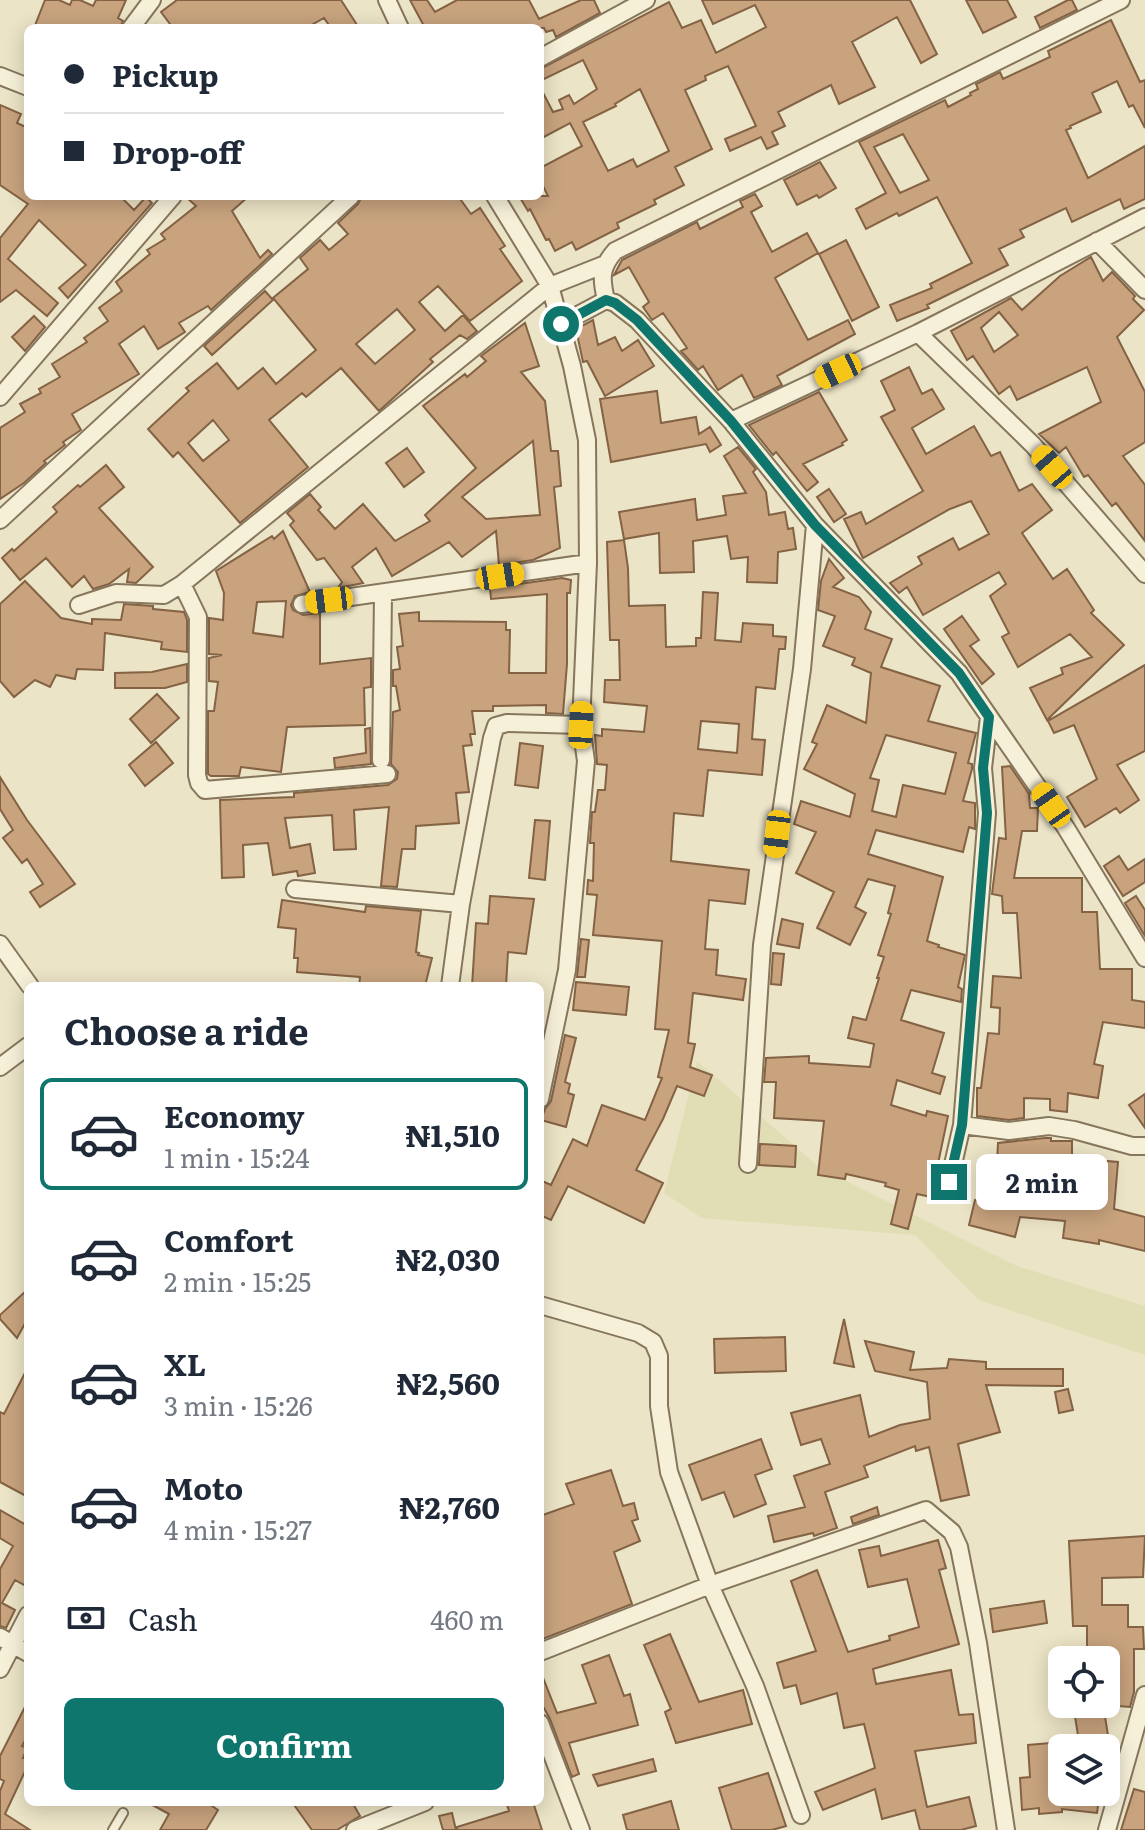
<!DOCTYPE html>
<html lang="en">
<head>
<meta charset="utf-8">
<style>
  :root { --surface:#fff; --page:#f2f2f3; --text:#1f2937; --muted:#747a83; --line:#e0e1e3; --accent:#0f766e }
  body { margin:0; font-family:Literata,serif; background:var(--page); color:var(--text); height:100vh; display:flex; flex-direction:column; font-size:30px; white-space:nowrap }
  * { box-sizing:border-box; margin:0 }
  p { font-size:26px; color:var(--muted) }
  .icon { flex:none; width:44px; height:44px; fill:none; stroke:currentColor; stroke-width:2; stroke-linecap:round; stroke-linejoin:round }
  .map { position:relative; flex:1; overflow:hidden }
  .details { position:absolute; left:24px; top:982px; width:520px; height:824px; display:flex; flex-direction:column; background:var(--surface); border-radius:12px; box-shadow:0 4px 20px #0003 }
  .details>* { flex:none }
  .banner { position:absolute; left:24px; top:24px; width:520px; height:176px; border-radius:12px; box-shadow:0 4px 20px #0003; display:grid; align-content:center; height:176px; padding:0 40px; background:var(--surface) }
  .fabs { position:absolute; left:1048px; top:1646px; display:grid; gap:16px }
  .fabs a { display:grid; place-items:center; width:72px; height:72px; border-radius:12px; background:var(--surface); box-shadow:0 4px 20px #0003; font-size:40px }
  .end { position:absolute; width:36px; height:36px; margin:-18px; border:10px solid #0f766e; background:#fff; box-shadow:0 0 0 4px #fff }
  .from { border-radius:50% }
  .bubble { position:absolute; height:56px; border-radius:12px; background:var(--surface); box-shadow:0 4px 20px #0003; font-size:26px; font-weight:700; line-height:56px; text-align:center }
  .car { position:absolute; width:24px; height:48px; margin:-24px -12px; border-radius:10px; box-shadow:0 0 6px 2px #0007; background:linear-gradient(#f5c518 24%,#345 0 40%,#f5c518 0 76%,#345 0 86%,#f5c518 0) }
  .banner b { display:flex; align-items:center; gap:28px; height:76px; font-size:30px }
  .banner b+b { border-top:2px solid var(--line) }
  .banner i { width:20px; height:20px; background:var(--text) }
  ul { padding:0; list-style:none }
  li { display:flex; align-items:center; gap:24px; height:112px; margin:0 16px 12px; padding:0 24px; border:4px solid transparent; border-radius:12px }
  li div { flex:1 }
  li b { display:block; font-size:30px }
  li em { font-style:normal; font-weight:700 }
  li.selected { border-color:var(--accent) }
  li>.icon { width:72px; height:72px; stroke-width:1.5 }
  h2 { padding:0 40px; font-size:36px; line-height:96px }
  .pay { display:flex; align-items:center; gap:20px; height:88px; padding:0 40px; font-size:30px }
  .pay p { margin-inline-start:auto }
  .cta { display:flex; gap:16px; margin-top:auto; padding:16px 40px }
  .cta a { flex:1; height:92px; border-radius:12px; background:var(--accent); color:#fff; font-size:32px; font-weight:700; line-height:92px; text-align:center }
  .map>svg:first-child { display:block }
  .farmland { fill:#e1ddb4 }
  .building { fill:#c8a37e; stroke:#846244; stroke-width:2; fill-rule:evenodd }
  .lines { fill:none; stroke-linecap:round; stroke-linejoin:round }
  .lane-casing { stroke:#86765d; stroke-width:12 }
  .street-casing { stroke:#86765d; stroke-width:20 }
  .lane { stroke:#f7f0d9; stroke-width:8 }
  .street { stroke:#f7f0d9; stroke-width:16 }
  .route { stroke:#0f766e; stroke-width:10 }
</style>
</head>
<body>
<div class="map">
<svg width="1145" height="1830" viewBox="0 0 1145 1830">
  <rect width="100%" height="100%" fill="#ece4c6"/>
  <path class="farmland" d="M697,1061L820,1168L1017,1266L1145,1306V1355L979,1300L915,1235L702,1218L664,1193Z"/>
  <path class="building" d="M45,0H59L70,5L72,0H80L93,6L96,0H126L118,18L123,21L120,28H34Z
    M177,0H341L359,28H331L324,18L306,28H173L161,12Z
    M410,0H427L435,12L457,0H529L539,19L581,0H594L600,13L556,37L553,30L546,32L544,28H425Z
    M702,0H910L937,54L921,63L897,17L852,42L875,87L839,104L831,85L778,112L785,126L772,132L778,144L767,149L761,137L730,151L725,139L756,126L728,66L705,76L706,80L685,90L712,149L675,167L684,185L654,200L656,204L617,223L619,228L576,250L572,242L555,251L549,239L546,240L530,209L528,211L519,196H548L540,180V168L582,146L570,123L540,139V87L553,112L563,109L559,100L569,95L574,104L597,89L583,60L540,81V69L669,2L682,28L701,20L716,53L766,27L755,5L713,24ZM640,89L669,151L637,167L633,159L608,171L583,122L616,106L615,104Z
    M966,0H1007L1016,17L983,33Z
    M1068,0H1072L1077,10L1040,28L1035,17Z
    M1111,20L1140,82L1145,80V128L1133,105L1129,107L1117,81L1092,93L1101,112L1070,126L1071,128L1066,130L1088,178L1145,146V199L1124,209L1120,199L1072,222L1066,208L1020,230L1024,237L999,249L1008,265L927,305L929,308L897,321L890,305L932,288L930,284L972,263L937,197L899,216L897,213L866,229L856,209L886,193L859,142L945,100L948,107L971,95L970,93L978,89L976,84L1000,72L1003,79L1050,57L1048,51ZM903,134L929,180L900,193L874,147Z
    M0,105L21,114L17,123L28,128V196H120L134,210L146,197L152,203L68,298L59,288L86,265L39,220L8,259L58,303L47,316L16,290L0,302V238L28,204L0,185Z
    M820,162L836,188L819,198L817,195L797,205L784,180Z
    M755,194L762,206L751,212L772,252L807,233L818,253L775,278L808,340L848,320L855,334L777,376L782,385L754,398L742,375L718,390L703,366L698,370L681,351L687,348L663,313L652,320L650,317L643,307L649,302L629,267L614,275L622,260L697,222L700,229L743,207L740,201Z
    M185,196H249L232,211L260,258L268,250L272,254L211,310L208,306L179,323L185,332L158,349L144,326L119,344L139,374L72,414L81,430L63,442L65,445L44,461L46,463L24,483L0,499V428L25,412L20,404L41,393L39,389L60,377L52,364L87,342L84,338L108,321L99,308L122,291L116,282L150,254L147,250L165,239L161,234L196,206Z
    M362,196H458L471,214L480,208L505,246L500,249L522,281L470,321L438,286L419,302L445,331L463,315L477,331L467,339L460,335L430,359L433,362L379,411L341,368L306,397L302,393L269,420L308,467L240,523L178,452L173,457L148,429L189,391L186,388L217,363L238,389L263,368L276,384L316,350L273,298L308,269L300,258L320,240L329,250L348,234L338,223L358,204ZM397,309L415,330L375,364L356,344ZM213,420L229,440L203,461L188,443Z
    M846,240L879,307L852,321L819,254Z
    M1091,257L1103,281L1112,272L1135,296L1133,299L1144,310L1117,337L1145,392V442L1123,456L1145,485V541L1116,503L1112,506L1088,475L1084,477L1066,447L1059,453L1039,434L1101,402L1087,367L1017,400L1010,386L999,394L973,356L967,360L951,331L1011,298L1022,310L1060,276ZM999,312L1018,335L994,352L981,328Z
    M265,291L273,300L212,355L204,346Z
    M34,316L45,327L25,351L12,337Z
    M593,320L598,345L615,337L622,351L638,340L654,366L605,396L587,361L583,362L576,329Z
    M525,323L539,366L521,372L545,401L551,451H558L561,486L554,487L560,548L533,560L499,565L496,531L462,557L449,542L392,576L376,548L352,567L363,583L338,588L342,582L324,558L317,560L290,525L294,521L287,513L310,494L321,507L318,510L335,529L363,504L395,541L430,521L425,515L476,468L423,406L465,374L467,377L486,361L481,356ZM533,441L540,515L486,519L462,497Z
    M909,367L922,394L932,389L944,409L912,428L926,454L974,426L991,456L1000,452L1019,491L1032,484L1052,510L1022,533L1053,579L1067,569L1094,610L1091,613L1124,645L1047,720L1030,688L1063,674L1061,668L1092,657L1070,634L1018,667L1002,637L1009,633L990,596L1006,584L999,572L923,615L907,587L899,593L890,583L922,564L918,557L953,538L959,550L989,534L971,501L950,509L863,558L844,519L861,512L866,524L923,491L881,417L895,410L881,381Z
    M657,391L661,423L696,417L699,434L710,427L721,445L710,452L706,444L611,462L600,399Z
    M819,392L847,440L842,443L843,445L803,464L818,482L807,491L776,452L773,455L749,425Z
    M738,447L756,469L753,472L766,492L769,515L785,512L788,529L793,528L796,549L778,552L777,583L747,582L748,557L731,559L727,536L693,541L694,572L660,573L659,533L624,539L619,512L695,499L697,520L726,515L723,496L746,493L724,456Z
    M407,448L424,472L404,487L386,463Z
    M106,465L124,487L99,508L153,567L136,583L127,582L129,569L109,584L93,589L84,576L72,587L46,558L20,580L2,558L12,549L14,551L57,512L53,507L78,485L80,487Z
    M829,489L846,514L834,522L817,497Z
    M283,531L310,592L295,596L291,605L293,610L303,615L320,613V664L371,658V687L364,688L365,725L287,727L281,772L241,767L239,776H211L208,774V711H214L218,682L209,681V658L222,655L209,654V618L223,620L224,593L216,571L272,536L274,539ZM286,601L283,637L253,633L257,602Z
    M624,540L628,568L629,606L665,605L666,647L696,646V638H701L703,592L718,593L715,640L741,642L743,623L773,625V636L786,637L785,649H779L775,689L756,687L752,739L765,740L762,775L708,770L703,816L674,813L671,861L749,870L745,904L709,900L705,949L718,950L716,975L746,979L743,1000L693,993L688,1043L695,1044L690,1067L712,1075L704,1096L677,1086L663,1119L636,1170L663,1183L644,1223L568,1186L551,1220L540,1215V1180L551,1185L573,1139L587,1146L602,1105L645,1120L662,1078L658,1077L669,1030L655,1029L662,941L593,935L597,895L587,894L588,880L593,881L594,843H590L592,812H595L598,790H605L607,765L597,764L595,735L602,736V729L644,732L647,706L604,702L605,680H620L619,640H610L607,542ZM701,721L739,724L737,753L698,749Z
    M829,559L844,578L833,587L859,597L871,612L865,629L892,639L881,667L940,686L928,721L976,733L968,763L972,764V769L963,801L975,803V829L969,827L963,852L876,830L868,854L943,877L927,941L939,945L938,947L965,955L958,987L962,989L961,1002L911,990L901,1020L944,1033L932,1073L945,1077L940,1094L897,1080L891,1105L926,1116L927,1111L948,1116L931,1197L917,1194L908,1229L891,1224L899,1190L885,1186L886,1183L846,1174L845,1179L818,1175L824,1121L774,1118L776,1082H764L766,1058L809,1056V1063L870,1067L874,1044L848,1038L853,1017L866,1020L879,978H877L884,957L878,955L891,914L888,913L895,886L868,879L855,907L866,913L850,945L817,928L834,892L796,873L816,832L794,824L801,801L850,817L855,794L804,769L817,744L812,742L827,705L866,723L871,673L852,665L855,658L823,646L835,616L818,610L821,581ZM886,735L956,753L945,794L903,785L896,817L872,811L879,780L870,778Z
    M562,578L571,580L570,593H567V664L563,714L546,713V705L493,706V711H472L475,734H470L472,745L463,746L469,792L456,793L459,823L416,826L415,849H402L397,887L381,886L389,807L354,810L356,849L334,850L332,815L285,818L290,848L310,844L315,873L298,876L297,871L273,875L268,843L243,845L244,877L222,878L220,800L294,797V793L388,785L397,779L398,772L391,764L393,712L400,710L396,686H393V670L400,669L397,647L403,646L399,614L419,612V621L506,622V630H510L509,673H546L547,594L491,599L490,588Z
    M25,581L61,618L92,624V619L121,620L124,604L153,606V609L184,612L187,620V652L161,649L162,642L105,633L103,670L77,669L75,679L56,675L50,687L35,680L14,697L0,681V604Z
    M962,616L979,640L970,646L994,674L982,684L944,629Z
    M187,664V682L165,688H115V673L152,672Z
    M1145,665V751L1117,765L1139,800L1120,813L1116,808L1085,827L1067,797L1097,779L1074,725L1054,733L1048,721Z
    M157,694L179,718L151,743L130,719Z
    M370,728L371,764L335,768L334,758L366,753L365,729Z
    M156,742L173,763L145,786L129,765Z
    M520,743L543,746L538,788L515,785Z
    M1010,766L1029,794L1030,808H1038L1037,831H1022L1014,878H1082V912H1097L1100,969H1132V1000L1145,1002V1028L1103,1022L1094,1064L1103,1066L1098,1098L1068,1093L1067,1112L1050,1110V1099L1024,1098V1118L1009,1120L977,1116V1088H981L988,1033L999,1034L1000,1008L991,1007L993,976L1021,978L1017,913H1003L1002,896L992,894L999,838L1006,839L1002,767Z
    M0,777L27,820L75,884L40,907L30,892L43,884L27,859L22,863L3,838L13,830L0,809Z
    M535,820L550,821L545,880L529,878Z
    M1119,856L1128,870L1145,859V882L1123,896L1104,866Z
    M490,896L534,899L526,954L508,952L506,986H472L476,923L488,924Z
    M1136,896L1145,910V936L1125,903Z
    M282,900L365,912L366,906L421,911L416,952L419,953L418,955L432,958L425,986H359L360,977L297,972L298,958H294L296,929L278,927Z
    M782,919L803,924L799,948L777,944Z
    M581,939L589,940L585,977H577Z
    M773,953L784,954L781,985L771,984Z
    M576,982L629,987L626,1015L573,1010Z
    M565,1035L576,1038L565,1082L570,1084L568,1093L574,1095L566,1127L541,1120L545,1109L551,1101Z
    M1145,1094V1128L1129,1105Z
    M1045,1138H1051V1141H1072V1158L1118,1162L1114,1209L1145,1217V1251L1099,1240V1244L1063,1238L1065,1221L1020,1217L1015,1237L969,1225L975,1200L995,1205L998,1143Z
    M760,1144L796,1146L795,1167L759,1165Z
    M28,1289V1318L17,1338L0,1319V1315Z
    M844,1319L854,1367L834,1363Z
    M785,1337L786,1371L715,1373L714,1339Z
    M865,1341L914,1352L910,1370L947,1368L949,1359L986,1362V1369H1063V1386L986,1385L1000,1432L958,1444L969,1495L941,1501L929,1447L916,1451L915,1446L864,1466L868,1477L825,1492L837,1528L814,1536L813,1533L774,1542L768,1516L805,1507L794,1476L830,1464L821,1439L801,1445L791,1413L860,1395L869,1437L900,1425L930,1419L927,1382L875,1371Z
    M28,1367V1497L0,1482V1412L4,1414Z
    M1068,1389L1073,1410L1059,1413L1055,1392Z
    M761,1439L772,1469L755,1475L766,1504L734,1517L724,1492L702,1500L689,1465Z
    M611,1470L623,1506L634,1503L638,1519L632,1521L640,1541L614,1552L632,1604L540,1640V1516L574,1504L566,1484Z
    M877,1507L879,1515L853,1524L851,1517Z
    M0,1510L28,1526V1578L24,1585L15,1580L2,1603L15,1610L6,1628L0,1626V1569L13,1546L0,1538Z
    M1145,1536L1143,1577L1102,1578V1605H1128V1627H1143L1144,1649H1134V1692L1130,1707L1106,1705V1660H1092L1093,1650H1087V1626H1073L1069,1541Z
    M938,1540L946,1568L939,1570L959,1644L873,1669L876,1684L951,1670L959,1715L973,1714L976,1743L915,1751L927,1807L969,1797L976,1826L961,1830H920L915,1810L882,1819L875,1789L823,1810L815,1792L875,1768L864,1724L844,1728L837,1693L801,1704L796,1685L784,1688L777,1663L816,1651L791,1581L817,1570L848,1652L890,1640L889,1636L919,1627L907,1579L868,1587L859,1550L879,1546L881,1556Z
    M1044,1601L1047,1623L993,1632L990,1609Z
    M670,1634L699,1702L743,1690L752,1724L676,1743L665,1712L671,1709L644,1645Z
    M609,1655L624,1696L630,1694L638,1725L569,1743L579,1774L572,1777L550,1719L540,1701V1670L557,1713L596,1703L582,1665Z
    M28,1701V1735L22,1746L27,1748L23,1758L28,1759V1765L5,1814L30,1830H0V1791L4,1781L0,1779V1756Z
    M1073,1704H1103L1110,1748H1080Z
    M1062,1742V1768H1059L1061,1792H1100L1097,1813L1062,1809V1812L1039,1814V1808L1022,1810L1020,1778L1030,1777L1028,1745Z
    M653,1759L656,1771L598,1786L593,1775Z
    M768,1773L786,1826L772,1830H732L719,1788Z
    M1134,1789L1145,1792V1830H1121Z
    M671,1801L679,1830H627L623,1815Z
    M147,1802H206L218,1810L206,1830H160L169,1814Z
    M292,1802H352L360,1816L337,1830H312Z
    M506,1802H533L542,1830H457V1827L509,1811Z
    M452,1813L456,1830H443L439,1816Z"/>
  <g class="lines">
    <defs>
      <path id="lane" d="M113,1830L123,1813"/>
      <path id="street" d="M387,0L400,28
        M131,28L152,0
        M540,58L646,0
        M0,76L28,87
        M495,196L550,286L572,366L587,440L588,563L581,725L586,761L567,970L540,1099
        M1097,241L1145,290
        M606,300C601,279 600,268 615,251L1121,0
        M561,324L606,300L615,303L637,320L731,421L815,525L959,673L1066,828L1145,958
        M918,333L1033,445L1145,574
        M0,397L173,196
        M731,421L918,333L1145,217
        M0,520L351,196
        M182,584L198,617L197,775L199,783L205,790L387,774
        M302,604L588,563
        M79,605L116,593L164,595L182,584L550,286L603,265
        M381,760L383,594
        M295,889L461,904
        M0,944L30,986
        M450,986L461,904L492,738L496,726L507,723L581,725
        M0,1067L28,1046
        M962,1125L1009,1131L1049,1126L1074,1130L1132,1146H1145
        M748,1164L762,945L802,669L815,525
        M949,1182L962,1125L987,813L983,768L989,717
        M540,1305L638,1333L653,1342L659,1356V1406L669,1472L710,1585L755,1686L801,1815
        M0,1637L28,1653
        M540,1652L710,1585L926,1510L952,1532L959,1547L978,1643L1006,1830
        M0,1669L28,1615
        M540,1723L581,1830
        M355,1830L425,1802
        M1107,1830L1145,1695"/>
    </defs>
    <use href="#lane" class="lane-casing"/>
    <use href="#street" class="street-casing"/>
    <use href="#lane" class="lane"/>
    <use href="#street" class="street"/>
  </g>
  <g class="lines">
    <path class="route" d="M561,324L606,300L615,303L637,320L731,421L815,525L959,673L989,717L983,768L987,813L962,1125L949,1182"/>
  </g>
</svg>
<div class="fabs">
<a><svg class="icon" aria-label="locate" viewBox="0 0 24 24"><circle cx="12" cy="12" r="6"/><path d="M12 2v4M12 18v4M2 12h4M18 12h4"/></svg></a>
<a><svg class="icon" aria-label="layers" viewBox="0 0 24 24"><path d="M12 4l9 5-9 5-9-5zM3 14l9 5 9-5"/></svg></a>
</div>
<i class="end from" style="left:561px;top:324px"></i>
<i class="end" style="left:949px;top:1182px"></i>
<div class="bubble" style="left:976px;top:1154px;width:132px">2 min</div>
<i class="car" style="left:838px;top:371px;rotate:245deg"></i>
<i class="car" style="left:1052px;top:467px;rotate:319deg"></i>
<i class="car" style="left:500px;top:576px;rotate:81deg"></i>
<i class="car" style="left:329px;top:600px;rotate:263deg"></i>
<i class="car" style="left:581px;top:725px;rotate:3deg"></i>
<i class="car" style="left:1051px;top:805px;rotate:325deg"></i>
<i class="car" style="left:777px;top:834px;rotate:187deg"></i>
<div class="banner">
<b><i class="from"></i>Pickup</b>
<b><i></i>Drop-off</b>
</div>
<section class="details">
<h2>Choose a ride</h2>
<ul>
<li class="selected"><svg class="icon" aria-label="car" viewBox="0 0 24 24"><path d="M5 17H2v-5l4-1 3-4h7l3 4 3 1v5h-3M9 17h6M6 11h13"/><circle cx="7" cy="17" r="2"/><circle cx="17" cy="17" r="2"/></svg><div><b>Economy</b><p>1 min · 15:24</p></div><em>₦1,510</em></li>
<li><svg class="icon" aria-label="car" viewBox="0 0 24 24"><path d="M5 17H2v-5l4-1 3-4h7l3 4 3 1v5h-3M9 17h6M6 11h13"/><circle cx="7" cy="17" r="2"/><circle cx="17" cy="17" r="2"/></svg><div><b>Comfort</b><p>2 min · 15:25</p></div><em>₦2,030</em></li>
<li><svg class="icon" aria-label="car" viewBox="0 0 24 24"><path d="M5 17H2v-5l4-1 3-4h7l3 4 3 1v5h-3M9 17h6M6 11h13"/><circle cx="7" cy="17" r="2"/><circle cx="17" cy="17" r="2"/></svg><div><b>XL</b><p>3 min · 15:26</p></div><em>₦2,560</em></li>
<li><svg class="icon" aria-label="car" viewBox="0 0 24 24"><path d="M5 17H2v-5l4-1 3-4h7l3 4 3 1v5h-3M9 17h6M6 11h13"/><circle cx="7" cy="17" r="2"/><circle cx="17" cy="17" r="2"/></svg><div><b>Moto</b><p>4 min · 15:27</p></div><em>₦2,760</em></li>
</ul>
<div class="pay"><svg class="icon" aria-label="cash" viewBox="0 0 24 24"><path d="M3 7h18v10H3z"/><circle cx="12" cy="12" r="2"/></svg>Cash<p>460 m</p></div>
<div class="cta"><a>Confirm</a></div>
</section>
</div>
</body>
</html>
